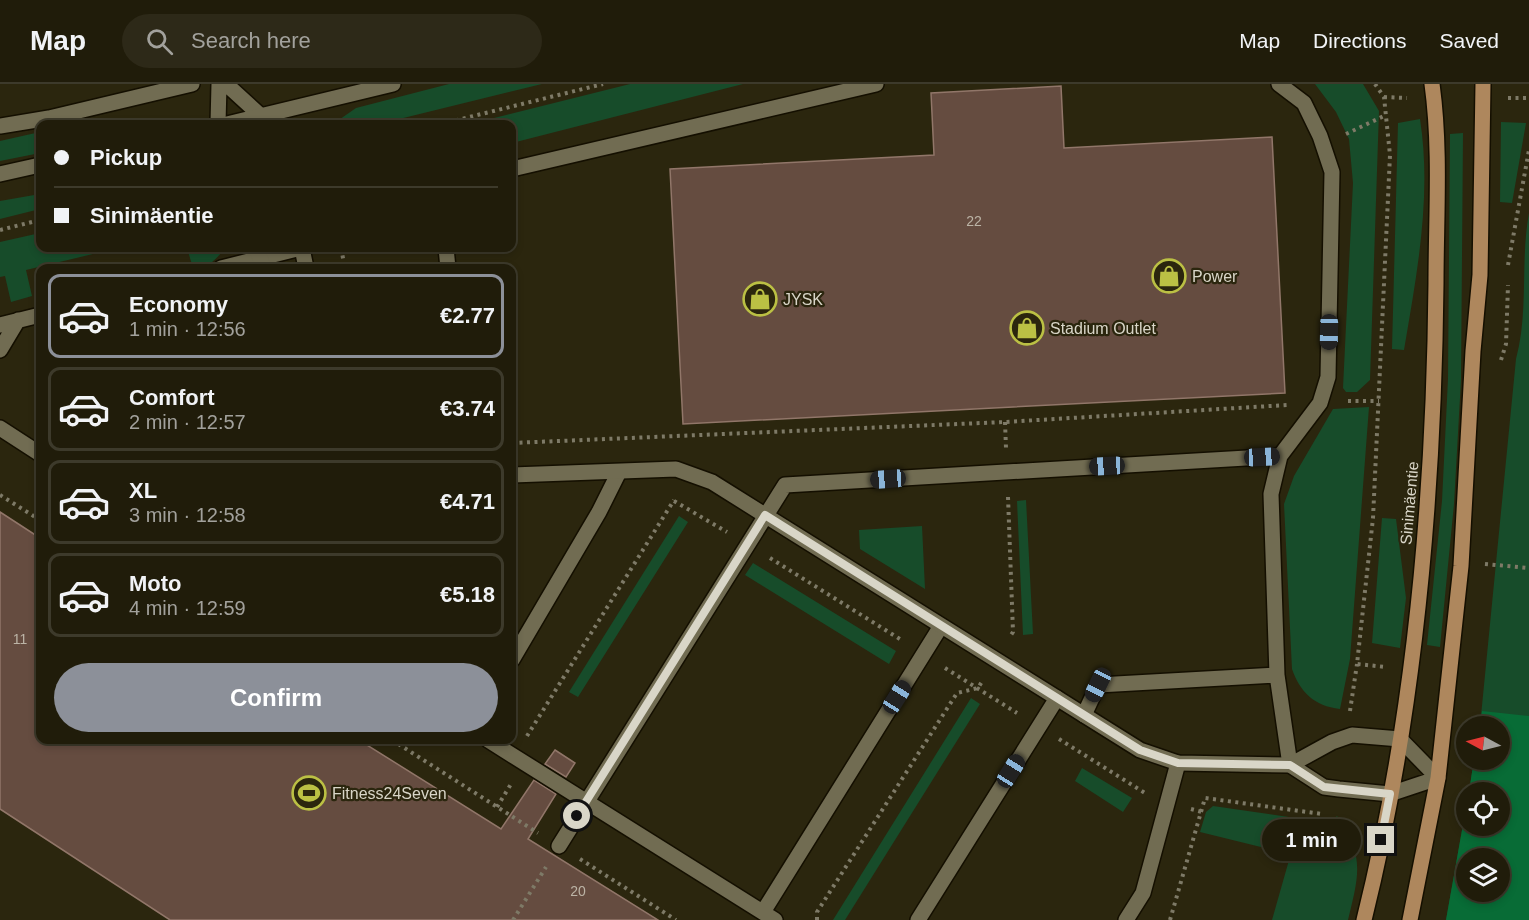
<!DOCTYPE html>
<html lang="en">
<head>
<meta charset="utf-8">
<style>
  :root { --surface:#201c0a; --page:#2d2918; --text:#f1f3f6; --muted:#a2a19c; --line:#3d3a2b; --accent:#8c9099 }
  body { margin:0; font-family:Arial,sans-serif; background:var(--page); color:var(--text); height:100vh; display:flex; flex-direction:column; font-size:22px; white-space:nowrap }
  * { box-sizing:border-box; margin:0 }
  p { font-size:20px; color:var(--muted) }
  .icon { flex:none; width:33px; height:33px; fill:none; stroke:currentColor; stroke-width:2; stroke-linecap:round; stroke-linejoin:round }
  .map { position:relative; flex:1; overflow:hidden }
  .side { position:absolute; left:36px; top:180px; width:480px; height:480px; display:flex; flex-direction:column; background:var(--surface); border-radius:12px; box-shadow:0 3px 9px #0003,0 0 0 2px var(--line) }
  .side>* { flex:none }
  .hud { position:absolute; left:36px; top:36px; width:480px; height:132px; border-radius:12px; box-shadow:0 3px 9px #0003,0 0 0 2px var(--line); display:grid; align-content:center; height:132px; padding:0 18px; background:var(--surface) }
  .needle { width:39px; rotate:277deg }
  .fabs { position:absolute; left:1456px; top:632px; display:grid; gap:12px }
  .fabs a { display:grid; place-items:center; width:54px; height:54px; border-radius:50%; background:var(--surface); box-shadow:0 3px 9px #0003,0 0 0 2px var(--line); font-size:30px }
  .end { position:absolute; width:27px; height:27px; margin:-14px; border:8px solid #d9d6c8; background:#111; box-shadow:0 0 0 3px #111 }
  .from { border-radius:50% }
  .bubble { position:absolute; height:42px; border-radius:21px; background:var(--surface); box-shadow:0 3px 9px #0003,0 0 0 2px var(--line); font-size:20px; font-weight:700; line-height:42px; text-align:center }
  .car { position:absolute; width:18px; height:36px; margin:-18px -9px; border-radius:8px; box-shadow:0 0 4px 2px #0007; background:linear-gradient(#222 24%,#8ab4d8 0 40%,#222 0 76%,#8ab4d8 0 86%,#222 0) }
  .hud b { display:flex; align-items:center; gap:21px; height:57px; font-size:22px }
  .hud b+b { border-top:2px solid var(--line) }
  .hud i { width:15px; height:15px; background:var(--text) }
  ul { padding:10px 0 0; list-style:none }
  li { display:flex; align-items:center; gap:18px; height:84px; margin:0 12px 9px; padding:0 6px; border:3px solid var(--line); border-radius:12px }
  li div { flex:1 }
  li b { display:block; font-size:22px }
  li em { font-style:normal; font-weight:700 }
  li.on { border-color:var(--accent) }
  li>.icon { width:54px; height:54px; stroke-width:1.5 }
  .cta { display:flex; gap:12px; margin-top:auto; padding:12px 18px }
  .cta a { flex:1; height:69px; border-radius:36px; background:var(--accent); color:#fff; font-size:24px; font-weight:700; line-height:69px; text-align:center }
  header { display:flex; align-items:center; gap:36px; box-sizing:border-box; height:84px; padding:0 30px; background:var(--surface); border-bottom:2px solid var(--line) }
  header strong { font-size:28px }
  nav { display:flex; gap:33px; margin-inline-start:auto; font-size:21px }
  .search { width:420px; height:54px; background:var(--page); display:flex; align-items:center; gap:15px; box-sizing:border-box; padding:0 21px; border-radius:33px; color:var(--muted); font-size:22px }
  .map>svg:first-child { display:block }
  .green { fill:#174c2a; fill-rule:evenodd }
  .forest { fill:#086c36; fill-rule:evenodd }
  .building { fill:#654c40; stroke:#917669; stroke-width:1.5 }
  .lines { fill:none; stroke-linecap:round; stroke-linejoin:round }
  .service-casing { stroke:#140f00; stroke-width:18 }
  .minor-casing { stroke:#140f00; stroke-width:18 }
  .secondary-casing { stroke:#140f00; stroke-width:18 }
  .primary-casing { stroke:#140f00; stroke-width:18 }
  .path { stroke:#7e7a67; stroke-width:4; stroke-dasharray:3 4.5; stroke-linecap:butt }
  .service { stroke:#716c52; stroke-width:15 }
  .minor { stroke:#716c52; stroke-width:15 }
  .secondary { stroke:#716c52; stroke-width:15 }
  .primary { stroke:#ae875d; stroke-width:15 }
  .route { stroke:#d9d6c8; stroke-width:8 }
  .labels { text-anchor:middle; stroke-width:4.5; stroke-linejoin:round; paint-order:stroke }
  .number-label { font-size:14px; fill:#bcb4a6 }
  .poi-label { font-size:16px; fill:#d9d6c8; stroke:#2b260e; text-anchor:start }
  .street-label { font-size:16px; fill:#d9d6c8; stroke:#2b260e }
</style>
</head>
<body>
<header>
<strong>Map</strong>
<div class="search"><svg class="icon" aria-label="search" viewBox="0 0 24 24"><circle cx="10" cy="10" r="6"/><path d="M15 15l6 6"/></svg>Search here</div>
<nav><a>Map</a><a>Directions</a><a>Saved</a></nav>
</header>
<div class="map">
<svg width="1529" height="836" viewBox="0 0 1529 836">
  <rect width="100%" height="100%" fill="#2b260e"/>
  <path class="green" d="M449,0H542L379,40H333L356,24Z
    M630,0H743L512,59V40H470Z
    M1315,0H1363L1379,27L1370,296L1357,308H1346L1343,304L1353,99L1349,55L1336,28Z
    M1420,35C1432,112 1417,189 1404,266L1392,265L1398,39Z
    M1501,38L1526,39L1512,119L1500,118Z
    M40,48V69L0,77V57Z
    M1463,49L1461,296L1454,420L1440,563L1427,561L1442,417L1448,295L1450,50Z
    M40,110V125L0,135V117Z
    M1529,129V836H1446L1467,718V741H1500V708H1469L1474,675H1500V642H1480L1516,275C1529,227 1520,178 1529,129ZM1467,774H1500V807H1467Z
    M40,149V164H118L26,186L32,212L11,218L5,192L0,193V158Z
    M187,164H225C217,175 207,185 193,184Z
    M1369,323L1350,575L1340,625C1314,622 1300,608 1292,585L1284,420L1294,392L1333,325Z
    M1026,416L1033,550L1023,551L1017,417Z
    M679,432L688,438L578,613L569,608Z
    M1382,434L1396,435L1406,514L1400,564L1372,559Z
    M922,442L925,505L860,465L859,446Z
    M753,479L896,567L889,580L745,491Z
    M971,614L980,620L845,836H833Z
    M1082,684L1132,714L1123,728L1075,697Z
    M1213,722L1330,739L1337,732C1365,771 1359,791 1348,836H1272L1295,755L1274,750L1269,765L1200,748L1206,728Z"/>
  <path class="forest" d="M1482,627L1529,632V836H1446L1467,718V741H1500V708H1469L1474,675H1500V642H1480ZM1467,774H1500V807H1467Z"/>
  <path class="building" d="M1061,2L1064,64L1272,53L1285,309L683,340L670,85L934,71L931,9Z
    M0,428L40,454V656H359L501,745L534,696L556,710L528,755L658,836H170L0,725Z
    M555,666L575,679L566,693L545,680Z"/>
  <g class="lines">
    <defs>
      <path id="service" d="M1279,0L1304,19L1320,52L1332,88L1328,293L1320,319L1280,372L1271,410L1277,591L1290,681
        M512,85L876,0
        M446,164L448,184
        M221,184L301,164
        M0,241L40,231
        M0,266L18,236
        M0,344L40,370
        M512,576L599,428L619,388
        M1084,631L1098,601L1277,591
        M488,656L775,836
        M559,762L785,401L1280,372
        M763,828L941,542
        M918,836L1057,614
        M1126,836L1143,809L1178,679"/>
      <path id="minor" d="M226,0L261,32L265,40
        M218,40L219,0
        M256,164L264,184
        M302,164L306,184
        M512,391L676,385L712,398L1140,666L1178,679L1290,681L1332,658L1352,651L1400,655L1438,694L1390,710L1339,705L1324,703L1290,681"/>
      <path id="secondary" d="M227,40L393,0
        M0,42L49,34L192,0
        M0,90L40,81"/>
      <path id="primary" d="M1364,836C1415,631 1434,409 1436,199C1436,133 1441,65 1432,0
        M1410,836L1438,694L1461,482L1473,267L1480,191L1483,0"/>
    </defs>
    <use href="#service" class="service-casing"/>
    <use href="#minor" class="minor-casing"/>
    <use href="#secondary" class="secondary-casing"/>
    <use href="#primary" class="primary-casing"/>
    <path class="path" d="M1375,0L1384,13L1390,71L1373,434L1357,580L1386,583
      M1384,13L1407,14
      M1508,14H1529
      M441,40L603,0
      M1346,50L1386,31
      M0,146L40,136
      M341,164L345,184
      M1508,181L1529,66
      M1501,276L1506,260L1508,201
      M1348,317H1379
      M1005,338L1006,364
      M512,359L1005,338L1287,321
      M0,411L40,436
      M1008,413L1013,548L1009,554
      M674,417L727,448
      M770,474L903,557
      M1485,480L1529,484
      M945,584L1017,629
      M1350,627L1357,580
      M527,652L674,416
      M1059,655L1145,709
      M392,656L538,749
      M497,723L511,700
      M1191,725L1202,728
      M580,775L676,836
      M513,836L546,783
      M817,836V828L957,609L978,604L983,596
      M1170,836L1205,714L1322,730"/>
    <use href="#service" class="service"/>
    <use href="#minor" class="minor"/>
    <use href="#secondary" class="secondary"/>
    <use href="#primary" class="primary"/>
  </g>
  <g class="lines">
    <path class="route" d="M577,732L765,431L1140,666L1178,679L1290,681L1324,703L1390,710L1381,756"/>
  </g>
  <defs>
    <symbol id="shop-ring" viewBox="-11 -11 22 22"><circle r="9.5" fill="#2b260e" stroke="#bbc044" stroke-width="1.5"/><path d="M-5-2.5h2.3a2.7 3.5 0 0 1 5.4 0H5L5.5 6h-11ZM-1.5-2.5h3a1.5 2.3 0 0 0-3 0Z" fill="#bbc044"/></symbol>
    <symbol id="stadium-ring" viewBox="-11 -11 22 22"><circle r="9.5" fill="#2b260e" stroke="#bbc044" stroke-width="1.5"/><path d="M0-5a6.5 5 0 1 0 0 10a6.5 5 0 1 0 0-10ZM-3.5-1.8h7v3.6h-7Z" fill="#bbc044"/></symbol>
  </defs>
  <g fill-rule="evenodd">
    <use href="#shop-ring" x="1150" y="173" width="38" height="38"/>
    <use href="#shop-ring" x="741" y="196" width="38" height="38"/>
    <use href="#shop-ring" x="1008" y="225" width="38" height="38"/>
    <use href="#stadium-ring" x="290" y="690" width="38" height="38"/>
  </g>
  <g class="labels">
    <g class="number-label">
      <text x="974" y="142">22</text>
      <text x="20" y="560">11</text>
      <text x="578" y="812">20</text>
    </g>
    <g class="poi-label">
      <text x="1192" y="198">Power</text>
      <text x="783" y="221">JYSK</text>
      <text x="1050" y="250">Stadium Outlet</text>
      <text x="332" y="715">Fitness24Seven</text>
    </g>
    <g class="street-label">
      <text transform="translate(1409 419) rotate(-85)" y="6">Sinimäentie</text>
    </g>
  </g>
</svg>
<div class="fabs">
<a><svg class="needle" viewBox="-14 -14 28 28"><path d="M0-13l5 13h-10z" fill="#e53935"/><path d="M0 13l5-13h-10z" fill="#a2a19c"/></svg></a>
<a><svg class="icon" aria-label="locate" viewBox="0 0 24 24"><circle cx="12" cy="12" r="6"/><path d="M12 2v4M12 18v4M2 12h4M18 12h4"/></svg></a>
<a><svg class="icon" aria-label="layers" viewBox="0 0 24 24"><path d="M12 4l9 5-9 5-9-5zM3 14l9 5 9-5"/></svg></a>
</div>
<i class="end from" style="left:577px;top:732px"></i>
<i class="end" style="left:1381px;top:756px"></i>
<div class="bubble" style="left:1262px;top:735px;width:99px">1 min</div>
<i class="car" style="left:1329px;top:248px;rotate:181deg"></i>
<i class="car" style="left:1262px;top:373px;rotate:87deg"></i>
<i class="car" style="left:1107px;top:382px;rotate:267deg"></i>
<i class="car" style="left:888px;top:395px;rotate:266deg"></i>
<i class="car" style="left:1098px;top:601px;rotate:206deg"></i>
<i class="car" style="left:897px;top:613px;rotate:32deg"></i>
<i class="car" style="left:1011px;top:687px;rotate:32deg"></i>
<div class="hud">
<b><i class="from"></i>Pickup</b>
<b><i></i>Sinimäentie</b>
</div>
<section class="side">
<ul>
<li class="on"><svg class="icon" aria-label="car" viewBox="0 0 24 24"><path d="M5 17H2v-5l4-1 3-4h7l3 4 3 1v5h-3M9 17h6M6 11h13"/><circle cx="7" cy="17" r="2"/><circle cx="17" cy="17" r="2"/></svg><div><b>Economy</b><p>1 min · 12:56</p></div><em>€2.77</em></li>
<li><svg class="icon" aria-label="car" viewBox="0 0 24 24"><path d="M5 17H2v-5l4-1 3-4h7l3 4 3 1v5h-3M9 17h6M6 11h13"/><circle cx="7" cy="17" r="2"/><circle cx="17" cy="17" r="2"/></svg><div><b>Comfort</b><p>2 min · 12:57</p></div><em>€3.74</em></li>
<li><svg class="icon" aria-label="car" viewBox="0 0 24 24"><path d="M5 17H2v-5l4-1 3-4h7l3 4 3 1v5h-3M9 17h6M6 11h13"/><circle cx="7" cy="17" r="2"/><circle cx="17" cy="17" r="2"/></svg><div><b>XL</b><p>3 min · 12:58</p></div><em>€4.71</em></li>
<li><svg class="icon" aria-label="car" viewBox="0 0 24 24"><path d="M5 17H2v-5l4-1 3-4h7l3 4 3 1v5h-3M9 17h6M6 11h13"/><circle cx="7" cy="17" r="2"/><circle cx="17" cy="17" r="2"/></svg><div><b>Moto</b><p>4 min · 12:59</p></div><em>€5.18</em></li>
</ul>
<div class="cta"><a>Confirm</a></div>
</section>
</div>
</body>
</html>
